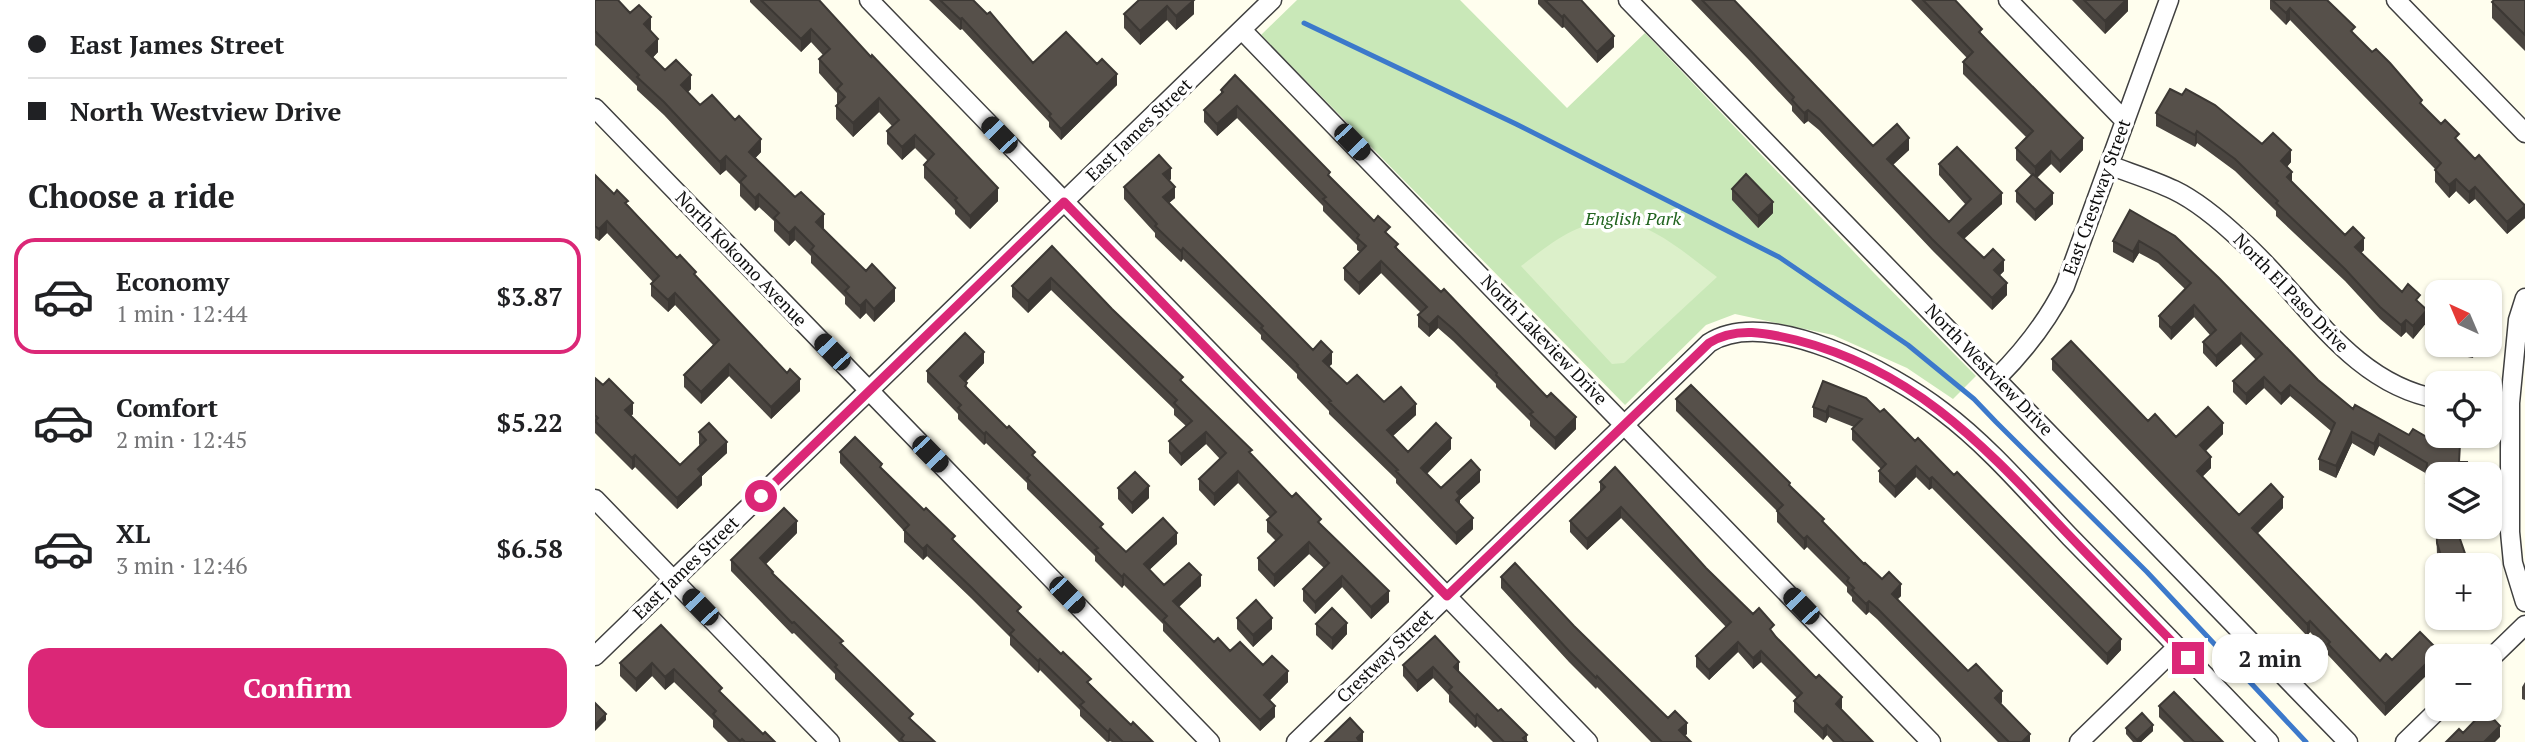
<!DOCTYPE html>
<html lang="en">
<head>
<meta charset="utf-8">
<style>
  :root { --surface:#fff; --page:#f6f6f6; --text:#202124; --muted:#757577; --line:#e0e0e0; --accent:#db2777 }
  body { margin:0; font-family:"PT Serif",serif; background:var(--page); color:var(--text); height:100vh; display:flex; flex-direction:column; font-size:26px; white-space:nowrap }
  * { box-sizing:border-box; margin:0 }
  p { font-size:23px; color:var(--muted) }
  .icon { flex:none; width:38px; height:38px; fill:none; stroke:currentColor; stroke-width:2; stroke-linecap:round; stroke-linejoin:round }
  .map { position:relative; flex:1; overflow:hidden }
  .sheet { display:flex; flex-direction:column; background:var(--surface); width:595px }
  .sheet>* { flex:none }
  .banner { display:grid; align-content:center; height:154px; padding:0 28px; background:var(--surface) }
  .needle { width:46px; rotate:316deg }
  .tools { position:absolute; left:1830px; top:280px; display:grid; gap:14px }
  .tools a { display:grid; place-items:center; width:77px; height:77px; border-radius:14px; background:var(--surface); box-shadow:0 2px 5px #0004; font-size:35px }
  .end { position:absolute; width:32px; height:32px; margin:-16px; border:9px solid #db2777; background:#fff; box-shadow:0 0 0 4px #fff }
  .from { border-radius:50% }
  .bubble { position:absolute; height:49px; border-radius:21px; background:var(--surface); box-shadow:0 2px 5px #0004; font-size:23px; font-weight:600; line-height:49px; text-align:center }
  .car { position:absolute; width:21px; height:42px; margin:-21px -10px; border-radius:9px; box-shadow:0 0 5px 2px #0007; background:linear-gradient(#222 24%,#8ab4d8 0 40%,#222 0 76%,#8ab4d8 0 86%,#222 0) }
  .banner b { display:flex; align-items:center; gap:24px; height:66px; font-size:26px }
  .banner b+b { border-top:2px solid var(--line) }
  .banner i { width:18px; height:18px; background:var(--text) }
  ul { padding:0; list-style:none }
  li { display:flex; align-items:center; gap:21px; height:116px; margin:0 14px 10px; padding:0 14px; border:4px solid transparent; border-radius:21px }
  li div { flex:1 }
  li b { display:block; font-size:26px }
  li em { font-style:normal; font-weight:600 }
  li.selected { border-color:var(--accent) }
  li>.icon { width:63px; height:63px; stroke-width:1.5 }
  h2 { padding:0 28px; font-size:32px; line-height:84px }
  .primary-button { display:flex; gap:14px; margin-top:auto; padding:14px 28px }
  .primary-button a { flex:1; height:80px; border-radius:21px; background:var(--accent); color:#fff; font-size:28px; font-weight:600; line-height:80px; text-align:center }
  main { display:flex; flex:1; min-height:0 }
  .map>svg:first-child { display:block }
  .green { fill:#c9e8b8 }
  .pitch { fill:#dcf0ca }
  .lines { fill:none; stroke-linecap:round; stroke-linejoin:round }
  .stream { stroke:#3c79cb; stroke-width:5 }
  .minor-casing { stroke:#404040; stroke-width:21 }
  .minor { stroke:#fff; stroke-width:18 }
  .wall { fill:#4a4540 }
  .shaded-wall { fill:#3c3834 }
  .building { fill:#56504a; stroke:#3c3834; stroke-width:2 }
  .route { stroke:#db2777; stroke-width:9 }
  .labels { text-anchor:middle; stroke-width:7; stroke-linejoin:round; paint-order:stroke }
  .street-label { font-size:18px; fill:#0d0d0d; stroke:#fff }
  .park-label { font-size:18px; font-style:italic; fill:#21641f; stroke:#fff }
</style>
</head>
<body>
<main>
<section class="sheet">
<div class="banner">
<b><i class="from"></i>East James Street</b>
<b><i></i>North Westview Drive</b>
</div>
<h2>Choose a ride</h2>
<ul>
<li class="selected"><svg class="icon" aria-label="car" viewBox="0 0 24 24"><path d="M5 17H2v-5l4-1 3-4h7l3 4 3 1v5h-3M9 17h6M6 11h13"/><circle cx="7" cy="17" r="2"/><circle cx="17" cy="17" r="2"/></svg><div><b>Economy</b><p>1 min · 12:44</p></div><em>$3.87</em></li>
<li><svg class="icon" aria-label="car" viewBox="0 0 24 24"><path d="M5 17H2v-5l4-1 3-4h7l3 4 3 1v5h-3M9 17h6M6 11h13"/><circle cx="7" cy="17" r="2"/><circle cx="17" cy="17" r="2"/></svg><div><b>Comfort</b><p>2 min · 12:45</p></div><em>$5.22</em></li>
<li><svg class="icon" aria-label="car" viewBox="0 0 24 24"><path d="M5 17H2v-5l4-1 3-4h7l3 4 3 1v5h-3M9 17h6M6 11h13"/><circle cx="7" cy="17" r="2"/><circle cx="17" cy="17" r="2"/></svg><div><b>XL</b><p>3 min · 12:46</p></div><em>$6.58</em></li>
</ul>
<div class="primary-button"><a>Confirm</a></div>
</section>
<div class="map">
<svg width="1930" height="742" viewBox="0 0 1930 742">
  <rect width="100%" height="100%" fill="#fffeee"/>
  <path class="green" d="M702,0H865L972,108L1050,33L1280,274L1381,376L1358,399L1312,368L1238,335L1140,314L1111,325L1030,405L666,35Z"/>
  <path class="pitch" d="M1022,218C1061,227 1090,253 1122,277L1029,363L1017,364L926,266C959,241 979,224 1022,218Z"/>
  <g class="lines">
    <path class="stream" d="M709,23L921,124L1184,257L1313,345L1379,399L1401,422L1552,572L1711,742"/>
    <defs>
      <path id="minor" d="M274,0L993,742
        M1033,0L1753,742
        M1413,0L1530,121
        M1801,0L1930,133
        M647,30L1336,742
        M0,108L615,742
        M1514,165C1535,173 1558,180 1579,190C1604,202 1627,222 1647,241C1710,297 1754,383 1843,399
        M1930,298L1923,320L1915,403V532L1918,563L1930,602
        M1402,378C1430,350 1452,322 1470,286L1574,0
        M1895,403H1915
        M0,499L235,742
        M0,656L677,0
        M1895,659L1930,625
        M701,742L1114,343C1173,305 1298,373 1347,411C1395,447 1434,494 1475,537C1542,605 1608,673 1674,742
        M1484,742L1582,647
        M1810,742L1844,709"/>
    </defs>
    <use href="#minor" class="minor-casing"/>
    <use href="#minor" class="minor"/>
  </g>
  <path class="wall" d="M0,0L35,13L56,30L63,52L57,58L70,70L96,89L93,92L105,105L166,152L160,158L229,228L227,229L300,301L279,322L271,313L265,319L250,304V297L216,263V256L200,240L194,246L179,231V221L164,207L160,211L145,196V184L131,170L125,175L69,115L42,90V86L0,45Z
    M155,0H224L403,201L375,229L360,214V210L329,178V165L333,161L320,148L307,160L292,144V131L297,126L284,112L258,137L241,119V106L243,104L242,103V93L224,73V59L228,55L216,42L206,52L155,2Z
    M334,0H378L438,63L522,85L466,140L454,127V122L367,29L365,30Z
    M599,0V14L581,30L572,20L545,45L529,28V14Z
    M943,0H986L1019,47L1002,63L969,27L967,28L943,4Z
    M1096,0H1139L1278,146L1314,150L1298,165L1354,222L1371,205L1344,175V164L1407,204L1369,239L1389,258L1409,271L1404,276L1412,295L1397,310L1337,250L1224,130L1213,121L1209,124L1197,111V106L1154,60Z
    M1316,0H1360L1387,34L1488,150L1465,173L1456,164L1442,178L1458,204L1440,221L1421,202V191L1437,176L1421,160V148L1431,137L1368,74V62L1372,58Z
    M1477,0H1533V11L1510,34Z
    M1675,0H1732L1760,35L1827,106L1880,159L1930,204V218L1912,234L1880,199L1874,204L1861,191L1854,198L1840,182V169L1695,20L1691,25L1675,9Z
    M1930,0V51L1897,18V2Z
    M626,90L735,178L795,236L803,249L981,429L960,450L935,426V421L901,387V384L858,341L843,328L834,337L823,327V315L826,313L786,273L764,295L749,280V268L765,252L762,250V245L728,211V206L642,118L622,136L609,122V110L626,94Z
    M1561,113L1667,144L1696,162L1692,167L1697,182L1750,235L1769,250L1766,253L1807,292L1825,304L1832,322L1818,339L1811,332L1806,337L1785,319L1750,281L1681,216V211L1640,171L1602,143L1600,147L1561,126Z
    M0,175L19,194L33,205L82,258L101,276L205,391L176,419L134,376L106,404L89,387V375L118,345L80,305L73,312L56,296V284L58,282L12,233L4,241L0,238Z
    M576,179L574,181L580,198L574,203L718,350L737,364L734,366L752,384L789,402L821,415L798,436L813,452L856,449L832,474L846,488L885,482L865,500V505L878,529L861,545L801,483V479L734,414V411L702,378V374L666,339V335L588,259L586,262L560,237V233L529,199V187Z
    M1137,189L1178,213L1163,228L1137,200Z
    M1535,210L1723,380L1758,409L1814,435L1865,462H1872V474H1843L1874,565H1846L1842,555L1840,494H1831L1832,474L1784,446L1779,456L1757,443L1741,478L1724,470V459L1736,431L1695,396L1686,405L1669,388L1651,405L1638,392V381L1661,360L1646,344L1621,367L1608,353V342L1615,335L1599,317L1576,340L1564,327V316L1590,289L1563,263L1544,253L1538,263L1518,252V241Z
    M457,246L517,309L697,497L726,525L794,602L776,619L747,587L720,614L708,601V589L729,568L714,554L679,587L663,570V558L681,541L672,532V520L675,517L643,483L619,506L604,490V479L625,459L611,444L586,466L574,453V441L591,426L579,415V409L456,290L433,313L417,297V286Z
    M1843,323V345H1881L1878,358L1840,351V340Z
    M1476,341L1553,421L1560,414L1581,437L1613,407L1628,423V434L1610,451L1616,457V468L1607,477L1644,515L1676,484L1688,497V508L1662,534L1785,661L1791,654L1797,660L1825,632L1844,651V656H1843V664L1790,716L1733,655V651L1715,632L1712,636L1457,370V359Z
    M389,363L371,382L372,388L531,552L582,544L554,570L569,585L606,586L584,607L619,642L635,651L668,665L693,682L675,700L680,717L665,731L568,631V624L529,585L527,588L500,561V556L432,489V483L391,443L389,445L363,419V414L332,382V371Z
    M0,378L38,414L36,416L85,465L105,446L104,444V432L132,453L107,476V485L82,509L40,467L37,470L0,433Z
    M1271,398L1526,650L1512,665L1337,488L1334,490L1321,477L1300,498L1284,482V471L1286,469L1257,440V429L1259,427L1234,417L1231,423L1218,417V407Z
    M1081,399L1195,486L1229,523L1269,564L1306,596L1302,599L1373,671L1407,702L1406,704L1435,742H1403L1282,619L1274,612L1271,615L1257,601V597L1252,592V587L1212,547L1209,550L1182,522V511L1081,411Z
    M245,452L287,469L360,542L426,615L536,725L558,742H517L515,741L512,742L485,716V710L445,670L443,673L415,645V637L376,598L332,556L328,560L309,542V531L245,463Z
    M1005,482L1111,568L1179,635L1247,708L1246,709L1278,742H1238L1232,735L1228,740L1199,712V701L1202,698L1166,662L1158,669L1143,652L1114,680L1101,667V656L1131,627L1026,518L992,550L975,532V521L1005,492Z
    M523,488L554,498L537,514L523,499Z
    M202,533L171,564L178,575L248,646L318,721L340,742H304L240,679V674L199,633L197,634L136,571V560Z
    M906,577L979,626L1073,718L1092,734L1090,735L1096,742H1056L1002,687L1001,689L974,662L906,588Z
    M642,618L677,629L658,647L642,629Z
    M721,624L752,634L737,650L721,635Z
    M66,625L127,694L168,734L180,742H133L118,727V720L79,682L70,690L57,676L41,692L25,676V663Z
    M864,662V672L903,711L932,735V742H898L882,726L880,728L854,702V695L838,678L822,692L808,676V665Z
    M1930,682V700L1927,699V687Z
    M1564,706L1628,742H1589L1564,717Z
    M1531,728L1558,731L1546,742H1538L1531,734Z"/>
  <path class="shaded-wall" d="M599,0V14L581,30V16Z
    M1531,0H1533V11L1510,34V21Z
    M572,6V20L545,45V31Z
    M1695,8V20L1691,25V13Z
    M969,15V27L967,28V17Z
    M56,17V30L49,37V24Z
    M367,18V29L365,30V19Z
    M216,29V42L206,52V39Z
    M1019,36V47L1002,63V52Z
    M63,39V52L51,65V51Z
    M522,74V85L466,140V129Z
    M96,75V89L86,98V85Z
    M284,98V112L258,137V123Z
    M642,106V118L622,136V124Z
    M1213,110V121L1209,124V113Z
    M1602,131V143L1600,147V135Z
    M320,135V148L307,160V147Z
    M1314,138V150L1292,170V159Z
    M1488,138V150L1465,173V161Z
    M166,139V152L154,165V152Z
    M1696,150V162L1686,173V161Z
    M1456,151V164L1440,179V167Z
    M131,156V170L125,175V162Z
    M576,168V179L568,186V174Z
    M1697,172V184L1692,177Z
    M1861,179V191L1854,198V185Z
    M580,187V198L568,208V197Z
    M1880,187V199L1874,204V192Z
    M403,188V201L375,229V216Z
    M1407,193V204L1363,244V233Z
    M1458,193V204L1440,221V210Z
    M164,194V207L160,211V198Z
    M1178,202V213L1163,228V216Z
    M1930,206V218L1912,234V222Z
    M229,214V228L221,236V222Z
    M12,221V233L4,241V229Z
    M200,227V240L194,246V233Z
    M1769,238V250L1760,259V247Z
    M1544,241V253L1538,263V252Z
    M588,248V259L586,262V251Z
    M1409,260V271L1399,281V270Z
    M786,261V273L764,295V283Z
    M456,278V290L433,313V301Z
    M1412,283V295L1397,310V298Z
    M300,288V301L279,322V309Z
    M80,293V305L73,312V300Z
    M271,300V313L265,319V306Z
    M1599,305V317L1576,340V328Z
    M1832,310V322L1818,339V326Z
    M843,316V328L834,337V325Z
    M1811,320V332L1806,337V325Z
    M1646,333V344L1621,367V356Z
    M389,352V363L365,387V376Z
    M737,352V364L728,372V361Z
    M134,364V376L106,404V392Z
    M1669,377V388L1651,405V394Z
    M205,379V391L176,419V407Z
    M1695,385V396L1686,405V394Z
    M38,403V414L30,422V410Z
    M821,404V415L792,441V430Z
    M1234,406V417L1231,423V412Z
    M981,417V429L960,450V438Z
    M1628,423V434L1605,457V445Z
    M391,432V443L389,445V434Z
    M611,432V444L586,466V454Z
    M1757,432V443L1741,478V466Z
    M1784,434V446L1779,456V444Z
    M856,438V449L826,479V468Z
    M132,442V453L107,476V485L82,509V498L103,469Z
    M40,455V467L37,470V458Z
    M1616,457V468L1602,482V471Z
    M1321,466V477L1300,498V487Z
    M885,470V482L865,500V508L861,512L862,492Z
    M643,471V483L619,506V494Z
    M1337,477V488L1334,490V479Z
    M554,486V498L537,514V503Z
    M1688,497V508L1657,539V528Z
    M1026,507V518L992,550V539Z
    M878,518V529L861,545V533Z
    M202,521V533L165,570V558Z
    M582,533V544L549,575V564Z
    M1212,536V547L1209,550V539Z
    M714,542V554L679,587V575Z
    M332,545V556L328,560V549Z
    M529,574V585L527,588V577Z
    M606,575V586L578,612V601Z
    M747,576V587L720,614V602Z
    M1306,584V596L1297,605V594Z
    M794,591V602L776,619V607Z
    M1274,601V612L1271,615V604Z
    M677,618V629L658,647V635Z
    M1715,621V632L1712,636V624Z
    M752,623V634L737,650V638Z
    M1526,639V650L1512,665V654Z
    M1143,642V652L1114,680V670Z
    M1166,651V662L1158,669V658Z
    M1844,651V656H1843V664L1790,716V704Z
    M445,659V670L443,673V661Z
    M864,662V673L859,667Z
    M57,663V676L41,692V679Z
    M838,667V678L822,692V681Z
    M79,669V682L70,690V677Z
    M693,671V682L669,706V695Z
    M1407,691V702L1400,709V698Z
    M1247,697V708L1241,715V704Z
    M680,706V717L665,731V720Z
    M11,714V720L0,731V725Z
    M882,714V726L880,728V717Z
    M1092,723V734L1084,741V730Z
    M1232,725V735L1228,740V729Z
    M1558,725V731L1546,742H1542V740Z
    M1905,726V737L1900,742H1889Z
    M515,729V741L513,742V732Z
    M768,732V742H762V738Z
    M1435,734V742H1427Z"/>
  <path class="building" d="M0,0H23L35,13L44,5L56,17L49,24L63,39L51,51L70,70L81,60L96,75L86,85L105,105L117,95L140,120L144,116L166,139L154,152L200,197L206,192L229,214L221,222L271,271L277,264L300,288L279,309L271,300L265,306L250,291L254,287L216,250L219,246L200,227L194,233L179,218L184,213L164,194L160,198L145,182L151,176L131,156L125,162L69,102L42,77L44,75L0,31Z
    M166,0H224L276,57L277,55L403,188L375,216L360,200L362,198L329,165L339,154L320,135L307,147L292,131L304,120L284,98L258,123L241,106L250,97L242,89L247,84L224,59L235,49L216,29L206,39Z
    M345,0H378L392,14L395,12L438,63L471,32L502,64L507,59L522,74L466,129L454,116L456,114L367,18L365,19Z
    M544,0H599L581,16L572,6L545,31L529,14Z
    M950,0H986L1019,36L1002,52L969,15L967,17Z
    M1107,0H1139L1278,146L1302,124L1314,138L1292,159L1354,222L1376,199L1344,164L1362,147L1407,193L1363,233L1389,258L1398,249L1409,260L1399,270L1412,283L1397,298L1337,239L1224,119L1213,110L1209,113L1197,100L1199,97L1154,49Z
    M1328,0H1360L1387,29L1384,32L1488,138L1465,161L1456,151L1440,167L1421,148L1438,131L1368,62L1378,52Z
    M1489,0H1531L1510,21Z
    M1677,0H1732L1760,27L1756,31L1777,52L1781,49L1795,63L1827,100L1825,103L1846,124L1850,120L1864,134L1860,138L1880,159L1884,155L1930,206L1912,222L1880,187L1874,192L1861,179L1854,185L1840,170L1846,163L1695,8L1691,13Z
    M1899,0H1930V35L1897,2Z
    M640,75L735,172L733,175L779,221L783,216L795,227L790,232L803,244L800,247L846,292L849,289L952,397L956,393L981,417L960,438L935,414L938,412L901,375L902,373L858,329L843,316L834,325L823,315L832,307L786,261L764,283L749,268L771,246L762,238L764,235L728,199L731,197L642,106L622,124L609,110L628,92L626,90Z
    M1575,89L1587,95L1591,89L1620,105L1667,144L1678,133L1696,150L1686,161L1697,172L1692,177L1750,235L1758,227L1769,238L1760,247L1807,292L1813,284L1825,295L1821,300L1832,310L1818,326L1811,320L1806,325L1785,307L1750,269L1681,203L1683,201L1640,159L1602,131L1600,135L1561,113Z
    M564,155L576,168L568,174L580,187L568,197L718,350L726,341L737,352L728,361L752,384L762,375L789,402L806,387L821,404L792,430L813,452L841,423L856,438L826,468L846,488L876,460L885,470L862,492L865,496L861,500L878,518L861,533L801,471L803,470L734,402L736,401L702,366L703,365L666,328L668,326L588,248L586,251L560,226L562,224L529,187Z
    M1151,174L1178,202L1163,216L1137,189Z
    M1438,174L1458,193L1440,210L1421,191Z
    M0,175L19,194L22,190L33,201L30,203L82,258L85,255L101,272L99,274L192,373L195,369L205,379L176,407L134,364L106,392L89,375L124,340L80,293L73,300L56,284L64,276L12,221L4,229L0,226Z
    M1535,210L1580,236L1624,278L1723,380L1758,409L1760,405L1814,435L1818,429L1842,443L1865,444L1864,462H1872L1871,474H1843V527H1865V539L1874,565H1849L1842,543L1840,483H1831L1832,463L1784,434L1779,444L1757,432L1741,466L1724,459L1740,423L1695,385L1686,394L1669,377L1651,394L1638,381L1667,354L1646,333L1621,356L1608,342L1621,330L1599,305L1576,328L1564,316L1596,283L1563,252L1544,241L1538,252L1518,241Z
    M457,246L517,309L588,377L585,380L657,450L654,452L697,497L701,493L726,519L723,522L794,591L776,607L747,576L720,602L708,589L734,563L714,542L679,575L663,558L687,535L672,520L681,512L643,471L619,494L604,479L631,453L611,432L586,454L574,441L597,421L579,403L582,400L456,278L433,301L417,286Z
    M1843,323V340H1840Z
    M370,333L389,352L365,376L372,383L370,386L412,428L414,426L440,452L437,455L508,524L505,527L531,552L568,518L582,533L549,564L569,585L594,563L606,575L578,601L619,642L623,638L635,651L645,642L668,665L677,656L693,671L669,695L680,706L665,720L568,620L572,616L529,574L527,577L500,550L503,548L432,478L435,475L391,432L389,434L363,408L366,405L332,371Z
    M1476,341L1553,421L1560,414L1581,437L1613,407L1628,423L1605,445L1616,457L1602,471L1644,515L1676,484L1688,497L1657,528L1785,661L1791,654L1797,660L1825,632L1844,651L1790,704L1733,644L1735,642L1715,621L1712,624L1457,359Z
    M0,378L8,385L14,379L38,403L30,410L85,465L111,440L104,432L114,423L132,442L103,469L107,474L82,498L40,455L37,458L0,421L3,418L0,415Z
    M1228,381L1271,398L1285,412L1289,409L1320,441L1323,438L1359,475L1362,472L1526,639L1512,654L1337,477L1334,479L1321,466L1300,487L1284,471L1291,464L1257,429L1267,419L1234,406L1231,412L1218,407Z
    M1096,385L1195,483L1194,485L1229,519L1227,521L1269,564L1270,563L1287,579L1294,572L1306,584L1297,594L1373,671L1381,664L1407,691L1400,698L1435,734L1427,742H1414L1282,608L1274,601L1271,604L1257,590L1259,588L1252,581L1254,578L1212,536L1209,539L1182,511L1188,505L1081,399Z
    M260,437L287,464L285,467L329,510L331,508L360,536L357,539L426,607L422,611L466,654L468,652L496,679L492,682L536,725L538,722L558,742H528L515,729L513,732L485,705L489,702L445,659L443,661L415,634L419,630L376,587L332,545L328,549L309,530L314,525L245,452Z
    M1020,467L1111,568L1158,614L1164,608L1179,625L1175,629L1181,637L1221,678L1224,675L1247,697L1241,704L1278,742H1249L1232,725L1228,729L1199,701L1207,693L1166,651L1158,658L1143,642L1114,670L1101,656L1136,622L1026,507L992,539L975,521L1010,487L1005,482Z
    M540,472L554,486L537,503L523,488Z
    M189,508L202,521L165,558L178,572L177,573L248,641L245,643L318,714L314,718L340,742H309L306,739L309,735L240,667L242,665L199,622L197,623L136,560Z
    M920,563L979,626L1073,718L1080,711L1092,723L1084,730L1096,742H1067L1002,676L1001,678L974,651L906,577Z
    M661,600L677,618L658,635L642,618Z
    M737,608L752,623L737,638L721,624Z
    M66,625L127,688L124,691L168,734L170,732L180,742H150L147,739L145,741L118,714L121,711L79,669L70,677L57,663L41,679L25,663Z
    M840,636L864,662L859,667L903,711L906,709L932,735L928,738L932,742H909L882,714L880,717L854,690L857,687L838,667L822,681L808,665Z
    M1579,692L1628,742H1599L1564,706Z
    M0,703L11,714L0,725Z
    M1890,710L1905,726L1889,742H1851L1864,729L1868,733Z
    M1547,713L1558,725L1542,740L1531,728Z
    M755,718L768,732L762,738L764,741L763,742H730Z"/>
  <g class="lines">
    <path class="route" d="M166,496L469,202L852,596L1114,343C1141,326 1172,333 1201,340C1319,370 1386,443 1467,528C1509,572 1551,615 1593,658"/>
  </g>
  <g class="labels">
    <g class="street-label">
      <text transform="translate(544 130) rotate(-44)" y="6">East James Street</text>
      <text transform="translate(1502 197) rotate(-70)" y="6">East Crestway Street</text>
      <text transform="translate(146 259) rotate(46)" y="6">North Kokomo Avenue</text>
      <text transform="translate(1696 293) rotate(46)" y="6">North El Paso Drive</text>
      <text transform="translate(949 340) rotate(46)" y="6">North Lakeview Drive</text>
      <text transform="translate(1394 370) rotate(46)" y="6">North Westview Drive</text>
      <text transform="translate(91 568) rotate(-44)" y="6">East James Street</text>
      <text transform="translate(790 656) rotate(-44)" y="6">Crestway Street</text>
    </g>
    <g class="park-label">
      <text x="1038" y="225">English Park</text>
    </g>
  </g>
</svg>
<div class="tools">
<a><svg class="needle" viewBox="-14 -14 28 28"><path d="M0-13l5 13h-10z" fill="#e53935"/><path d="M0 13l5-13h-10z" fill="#757577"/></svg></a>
<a><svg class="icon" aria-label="locate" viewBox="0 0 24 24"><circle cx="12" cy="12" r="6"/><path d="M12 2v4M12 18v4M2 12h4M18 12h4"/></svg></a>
<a><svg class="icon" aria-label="layers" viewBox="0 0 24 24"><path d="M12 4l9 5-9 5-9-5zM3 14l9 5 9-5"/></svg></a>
<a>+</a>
<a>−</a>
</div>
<i class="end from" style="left:166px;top:496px"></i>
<i class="end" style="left:1593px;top:658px"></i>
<div class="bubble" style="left:1617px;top:634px;width:116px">2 min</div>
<i class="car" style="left:404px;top:135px;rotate:316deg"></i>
<i class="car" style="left:757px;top:142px;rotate:136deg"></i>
<i class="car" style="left:237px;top:352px;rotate:316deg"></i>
<i class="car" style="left:335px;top:454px;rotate:136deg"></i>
<i class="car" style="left:472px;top:595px;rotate:136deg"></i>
<i class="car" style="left:1206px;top:606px;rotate:316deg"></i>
<i class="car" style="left:105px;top:607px;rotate:316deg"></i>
</div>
</main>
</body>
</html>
